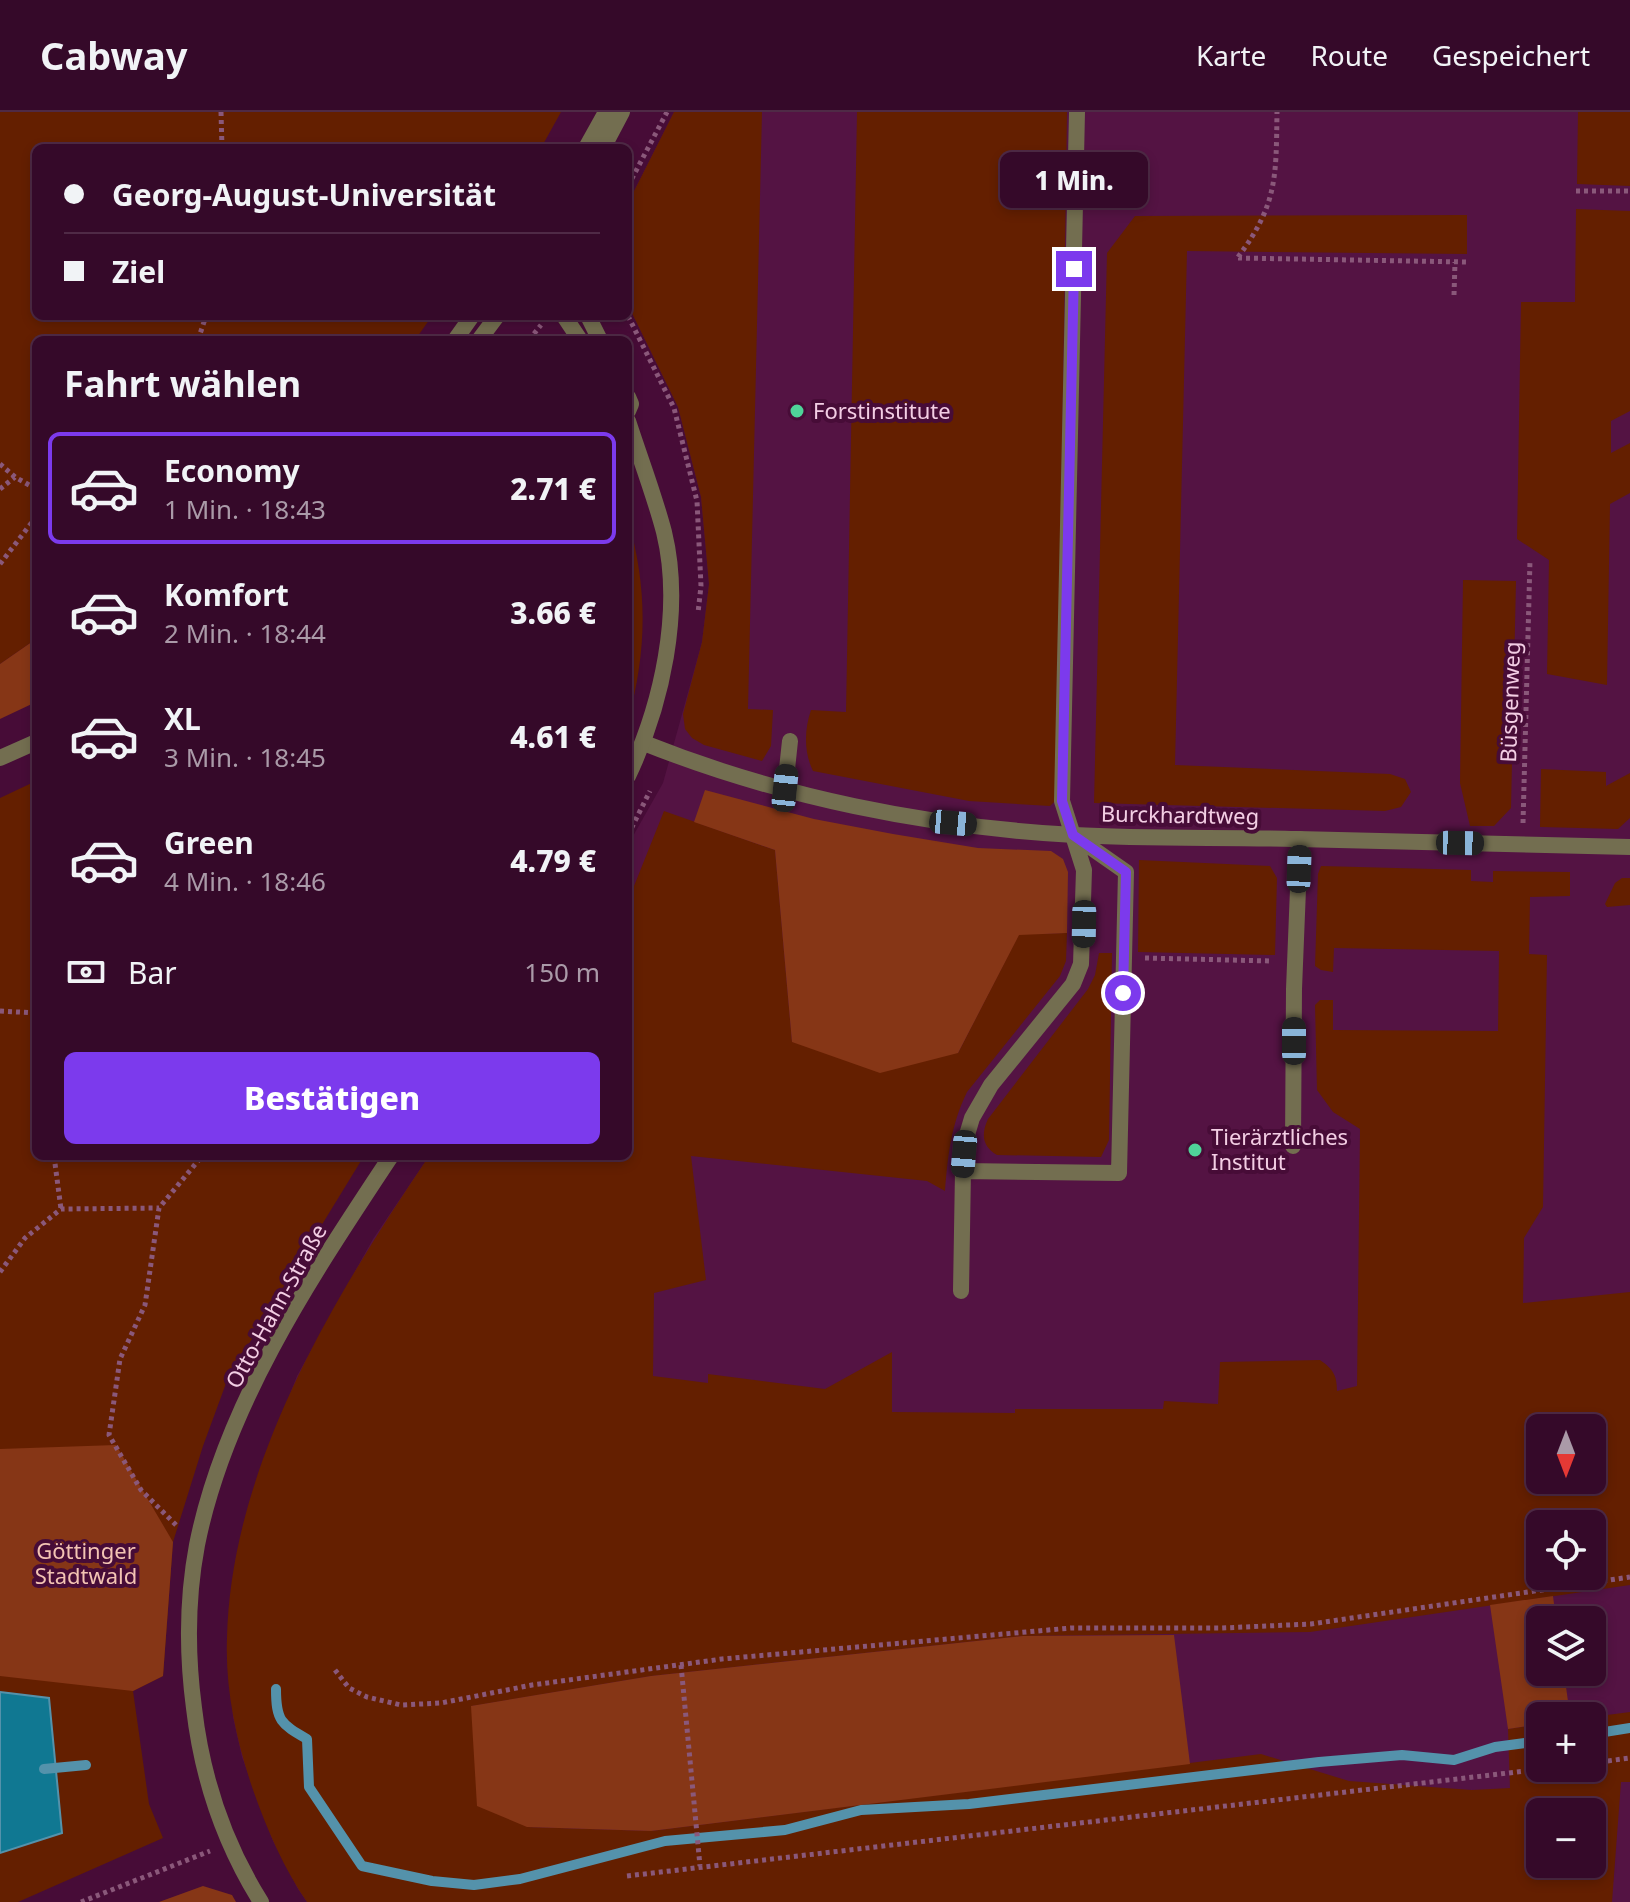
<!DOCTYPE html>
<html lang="de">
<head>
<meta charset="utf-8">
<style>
  :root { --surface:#350929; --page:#401735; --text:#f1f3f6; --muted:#aa9aa8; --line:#4f2a46; --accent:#7c3aed }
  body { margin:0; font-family:"Noto Sans",sans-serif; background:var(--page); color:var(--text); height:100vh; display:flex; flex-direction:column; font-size:30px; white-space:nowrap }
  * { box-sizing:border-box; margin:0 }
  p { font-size:26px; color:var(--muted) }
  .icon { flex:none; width:44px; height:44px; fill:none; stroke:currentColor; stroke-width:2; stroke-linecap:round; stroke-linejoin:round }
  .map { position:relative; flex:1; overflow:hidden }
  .panel { position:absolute; left:32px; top:224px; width:600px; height:824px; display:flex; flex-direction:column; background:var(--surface); border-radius:12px; box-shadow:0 4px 12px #0003,0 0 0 2px var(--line) }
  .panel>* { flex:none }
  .guide { position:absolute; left:32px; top:32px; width:600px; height:176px; border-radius:12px; box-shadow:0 4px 12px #0003,0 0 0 2px var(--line); display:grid; align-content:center; height:176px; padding:0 32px; background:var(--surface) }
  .needle { width:52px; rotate:180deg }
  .tools { position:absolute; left:1526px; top:1302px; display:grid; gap:16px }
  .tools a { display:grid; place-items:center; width:80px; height:80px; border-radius:12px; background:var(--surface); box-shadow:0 4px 12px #0003,0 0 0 2px var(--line); font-size:40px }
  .end { position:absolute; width:36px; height:36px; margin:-18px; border:10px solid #7c3aed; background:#fff; box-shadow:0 0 0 4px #fff }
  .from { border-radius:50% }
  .bubble { position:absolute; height:56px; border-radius:12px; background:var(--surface); box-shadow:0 4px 12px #0003,0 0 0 2px var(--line); font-size:26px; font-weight:800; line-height:56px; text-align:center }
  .car { position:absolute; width:24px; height:48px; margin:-24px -12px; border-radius:10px; box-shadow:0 0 6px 2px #0007; background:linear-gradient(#222 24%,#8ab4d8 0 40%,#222 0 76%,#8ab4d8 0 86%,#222 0) }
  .guide b { display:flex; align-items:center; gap:28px; height:76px; font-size:30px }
  .guide b+b { border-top:2px solid var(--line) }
  .guide i { width:20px; height:20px; background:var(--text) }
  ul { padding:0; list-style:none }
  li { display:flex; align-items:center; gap:24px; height:112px; margin:0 16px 12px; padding:0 16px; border:4px solid transparent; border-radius:12px }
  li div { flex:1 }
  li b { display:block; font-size:30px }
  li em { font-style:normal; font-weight:800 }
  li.on { border-color:var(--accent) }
  li>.icon { width:72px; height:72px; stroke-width:1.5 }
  h2 { padding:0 32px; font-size:36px; line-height:96px }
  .pay { display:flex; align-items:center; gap:20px; height:88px; padding:0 32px; font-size:30px }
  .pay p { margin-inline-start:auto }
  .cta { display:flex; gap:16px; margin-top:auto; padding:16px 32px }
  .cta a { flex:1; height:92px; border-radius:12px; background:var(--accent); color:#fff; font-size:32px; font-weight:800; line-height:92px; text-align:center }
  header { display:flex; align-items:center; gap:48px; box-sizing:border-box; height:112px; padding:0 40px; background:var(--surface); border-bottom:2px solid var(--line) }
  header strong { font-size:38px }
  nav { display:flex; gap:44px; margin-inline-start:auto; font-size:28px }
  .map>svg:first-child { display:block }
  .built { fill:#541343; fill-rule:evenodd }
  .green { fill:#641f00; fill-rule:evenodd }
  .forest { fill:#863616 }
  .water { fill:#107892; stroke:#5492ab; stroke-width:2 }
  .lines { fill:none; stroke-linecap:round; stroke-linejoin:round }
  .stream { stroke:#5492ab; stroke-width:10 }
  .path { stroke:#8a587a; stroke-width:5; stroke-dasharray:4 4; stroke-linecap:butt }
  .service { stroke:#736e50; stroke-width:16 }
  .minor { stroke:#736e50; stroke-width:16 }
  .tertiary { stroke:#736e50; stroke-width:16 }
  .route { stroke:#7c3aed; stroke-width:10 }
  .poi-dot { fill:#4fd399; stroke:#470c37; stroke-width:3 }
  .labels { text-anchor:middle; stroke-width:8; stroke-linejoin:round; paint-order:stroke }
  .poi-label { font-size:22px; fill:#f3cee4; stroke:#470c37; text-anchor:start }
  .street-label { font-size:22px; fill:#f3cee4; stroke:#470c37 }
  .park-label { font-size:22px; fill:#f3c4b3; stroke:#470c37 }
</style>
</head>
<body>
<header>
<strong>Cabway</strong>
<nav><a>Karte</a><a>Route</a><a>Gespeichert</a></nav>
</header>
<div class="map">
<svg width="1630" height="1790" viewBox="0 0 1630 1790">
  <rect width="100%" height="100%" fill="#470c37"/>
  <path class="built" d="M674,0H1630V1790H307L298,1777L273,1729L242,1645L233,1605L227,1526L236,1445L265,1346L297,1264L373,1127L429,1044H628V733L663,671L702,530L709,472L701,385L678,295L628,193V91ZM1540,1316H1592V1368H1540ZM1540,1412H1592V1464H1540ZM1540,1508H1592V1560H1540ZM1540,1604H1592V1656H1540ZM1540,1700H1592V1752H1540Z"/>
  <path class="green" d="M0,0H561L541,36H36V204H432L415,228H36V527L0,552Z
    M674,0H762L748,597L773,598L771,634L762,649L704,633L692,626L685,617L683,602L702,530L709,472L701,385L678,295L628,193V91Z
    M857,0H1067L1057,687L1050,694L969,689L813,659C804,641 804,618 811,598L846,600Z
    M1578,0H1630V74L1577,72Z
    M1576,97L1630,99V299L1611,309V341L1630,331V381L1610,392L1607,573L1547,562L1549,448L1517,427L1521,190H1575Z
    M1467,103V142L1187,139L1175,653L1390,662L1405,667L1411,680L1401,695L1385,699L1094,691L1107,141L1135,104Z
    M628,407C648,478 647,538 628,609Z
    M1463,468L1516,469L1511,696L1494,714H1470L1460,671Z
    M1541,657L1606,660V674L1630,661V706L1618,717L1540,715Z
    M36,669V1044H364L228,1266L203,1334L173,1430L163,1564L133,1579L149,1692L163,1726L18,1790H0V686Z
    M664,699L775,738L792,930L958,941L1019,822L1067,821L1066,849L1060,864L967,980C951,1013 948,1043 945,1079L927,1069L691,1044L706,1168L654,1181L653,1264L708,1271V1262L825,1277L892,1240V1300L1015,1301V1297H1163L1164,1289L1218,1292L1220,1250L1320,1248C1333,1257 1337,1263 1337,1279L1357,1274L1360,1017L1333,1000L1317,978L1315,893L1320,888H1333V918L1498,919L1499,839L1334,836L1333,860L1321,858L1315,854L1318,762L1321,754L1471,758V769L1493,770V759L1570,760V784L1530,785L1529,842L1547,843L1543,1095L1524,1126L1523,1191L1630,1180V1473L1310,1520L1023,1524L651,1564L472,1594L527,1715L651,1719L1261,1642L1349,1669L1472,1678L1510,1676L1508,1617L1540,1612V1656H1592V1605L1630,1600V1670H1621L1612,1790H307C283,1755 266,1715 252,1675C236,1627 225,1577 227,1526C231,1353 335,1183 429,1044H628V789ZM1540,1316H1592V1368H1540ZM1540,1412H1592V1464H1540ZM1540,1700H1592V1752H1540Z
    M1139,748L1270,754L1277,766L1275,843L1138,840Z
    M1622,766H1630V793L1607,795L1605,792L1615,771Z
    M1099,841H1112L1109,1028L1101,1045L997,1043C982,1034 981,1022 988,1007L1088,877L1095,863Z"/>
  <path class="forest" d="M36,527V590L0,607V552Z
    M705,678L814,707L893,722L978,736L1051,739L1063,747L1068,760L1067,821L1019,823L958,941L880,961L792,930L775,738L694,710Z
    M116,1333L173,1430L163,1564L133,1579L0,1564V1337Z
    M1553,1484L1556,1508H1540V1560H1564L1570,1604H1540V1612L1508,1617L1490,1493Z
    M1174,1523L1190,1652L651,1719L527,1715L477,1694L471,1594L651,1564L1023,1524Z
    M203,1774L232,1783L236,1790H159Z"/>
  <path class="water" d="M0,1580L49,1586L62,1721L0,1741Z"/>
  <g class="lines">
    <path class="stream" d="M276,1577C276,1609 281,1612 307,1627L309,1675L362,1754L432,1769L474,1773L520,1767L665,1729L785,1718L861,1698L969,1692L1319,1650L1402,1643L1454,1648L1495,1635L1540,1629
      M1592,1622L1630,1616
      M44,1657L86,1653"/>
    <path class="path" d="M221,0L222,36
      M628,74L667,0
      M1576,79H1630
      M1238,145C1278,92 1276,63 1277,0
      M1238,146L1467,150
      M1454,183L1455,150
      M628,204L674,296L697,389L701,474L698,501
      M198,228L206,204
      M529,228L541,213
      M0,352L15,365L36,377
      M0,377L15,365
      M0,452L36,405
      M1523,711L1530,448
      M628,723L650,679
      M1145,846L1271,849
      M0,899L36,901
      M54,1044L61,1097
      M0,1160L25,1126L61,1097L159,1096
      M176,1413L141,1378L109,1323L120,1247L145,1193L159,1096L202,1044
      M681,1553L700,1754
      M335,1558L349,1576L367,1585L401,1593L441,1591L532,1573L722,1547L1071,1516H1222L1311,1512L1630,1465
      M1592,1651L1630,1646
      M627,1764L1551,1656
      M81,1790L210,1739"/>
    <path class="service" d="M785,676L790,629
      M1293,1034L1294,877L1300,727
      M963,1059L1119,1061L1126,760L1073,723
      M961,1179L963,1059L966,1026L972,1006L991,973L1073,872L1081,852L1084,758L1062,689L1077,0"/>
    <path class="minor" d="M644,631C779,685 928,715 1074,723C1148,727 1223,725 1297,727C1408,729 1519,733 1630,735"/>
    <path class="tertiary" d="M586,36L606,0
      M603,36L622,0
      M564,204L580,228
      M588,204L600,228
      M455,228L472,204
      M479,228L497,204
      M628,285L631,292L628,299
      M628,309C640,346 654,382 664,420C683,498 662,593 628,664
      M0,646L36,630
      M261,1790C224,1731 202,1665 194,1596C187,1543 187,1486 197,1433C225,1292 313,1162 391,1044"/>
  </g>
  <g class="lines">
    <path class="route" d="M1074,157L1062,689L1073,723L1126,760L1123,881"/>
  </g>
  <g class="poi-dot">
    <circle cx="797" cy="299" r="8"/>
    <circle cx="1195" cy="1038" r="8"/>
  </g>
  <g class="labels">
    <g class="poi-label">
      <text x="813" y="307">Forstinstitute</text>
      <text x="1211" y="1033">Tierärztliches<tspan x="1211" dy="25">Institut</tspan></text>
    </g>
    <g class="street-label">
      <text transform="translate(1510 590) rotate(-88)" y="8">Büsgenweg</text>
      <text transform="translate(1180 703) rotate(1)" y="8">Burckhardtweg</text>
      <text transform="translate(276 1194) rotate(-61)" y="8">Otto-Hahn-Straße</text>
    </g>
    <g class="park-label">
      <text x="86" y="1447">Göttinger<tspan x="86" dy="25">Stadtwald</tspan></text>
    </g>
  </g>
</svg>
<div class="tools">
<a><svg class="needle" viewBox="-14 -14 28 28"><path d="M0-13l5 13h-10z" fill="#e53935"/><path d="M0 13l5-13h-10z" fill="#aa9aa8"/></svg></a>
<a><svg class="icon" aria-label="locate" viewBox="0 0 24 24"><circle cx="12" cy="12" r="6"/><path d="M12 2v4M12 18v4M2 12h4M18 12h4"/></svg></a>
<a><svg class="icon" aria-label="layers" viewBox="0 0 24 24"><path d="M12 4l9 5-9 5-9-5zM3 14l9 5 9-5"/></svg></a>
<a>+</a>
<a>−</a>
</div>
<i class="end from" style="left:1123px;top:881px"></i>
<i class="end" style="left:1074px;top:157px"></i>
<div class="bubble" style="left:1000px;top:40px;width:148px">1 Min.</div>
<i class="car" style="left:785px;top:676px;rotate:6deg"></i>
<i class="car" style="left:953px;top:711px;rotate:95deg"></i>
<i class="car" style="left:1460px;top:731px;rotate:91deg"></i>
<i class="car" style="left:1299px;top:757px;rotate:2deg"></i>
<i class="car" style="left:1084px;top:812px;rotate:181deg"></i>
<i class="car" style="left:1294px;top:929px;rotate:0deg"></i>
<i class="car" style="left:964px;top:1042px;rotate:185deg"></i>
<div class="guide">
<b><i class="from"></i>Georg-August-Universität</b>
<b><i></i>Ziel</b>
</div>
<section class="panel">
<h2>Fahrt wählen</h2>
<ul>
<li class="on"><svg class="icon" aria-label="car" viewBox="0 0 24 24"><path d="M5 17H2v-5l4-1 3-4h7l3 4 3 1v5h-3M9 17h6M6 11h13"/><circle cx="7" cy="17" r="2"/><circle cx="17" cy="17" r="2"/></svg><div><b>Economy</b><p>1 Min. · 18:43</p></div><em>2.71 €</em></li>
<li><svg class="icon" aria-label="car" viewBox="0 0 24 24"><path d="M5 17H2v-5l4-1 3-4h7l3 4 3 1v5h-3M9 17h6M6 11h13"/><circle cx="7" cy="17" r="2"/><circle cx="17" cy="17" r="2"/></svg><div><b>Komfort</b><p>2 Min. · 18:44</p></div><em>3.66 €</em></li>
<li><svg class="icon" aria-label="car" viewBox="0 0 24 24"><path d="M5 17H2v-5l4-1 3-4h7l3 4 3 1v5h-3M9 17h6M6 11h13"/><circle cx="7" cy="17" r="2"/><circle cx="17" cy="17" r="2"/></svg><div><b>XL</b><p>3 Min. · 18:45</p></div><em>4.61 €</em></li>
<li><svg class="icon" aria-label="car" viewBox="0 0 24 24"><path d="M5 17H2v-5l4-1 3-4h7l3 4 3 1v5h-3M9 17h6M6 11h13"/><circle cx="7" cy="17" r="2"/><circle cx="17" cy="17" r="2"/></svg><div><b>Green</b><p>4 Min. · 18:46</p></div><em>4.79 €</em></li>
</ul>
<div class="pay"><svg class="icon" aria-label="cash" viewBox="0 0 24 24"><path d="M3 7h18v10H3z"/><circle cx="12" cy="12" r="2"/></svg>Bar<p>150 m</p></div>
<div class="cta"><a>Bestätigen</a></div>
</section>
</div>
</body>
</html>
